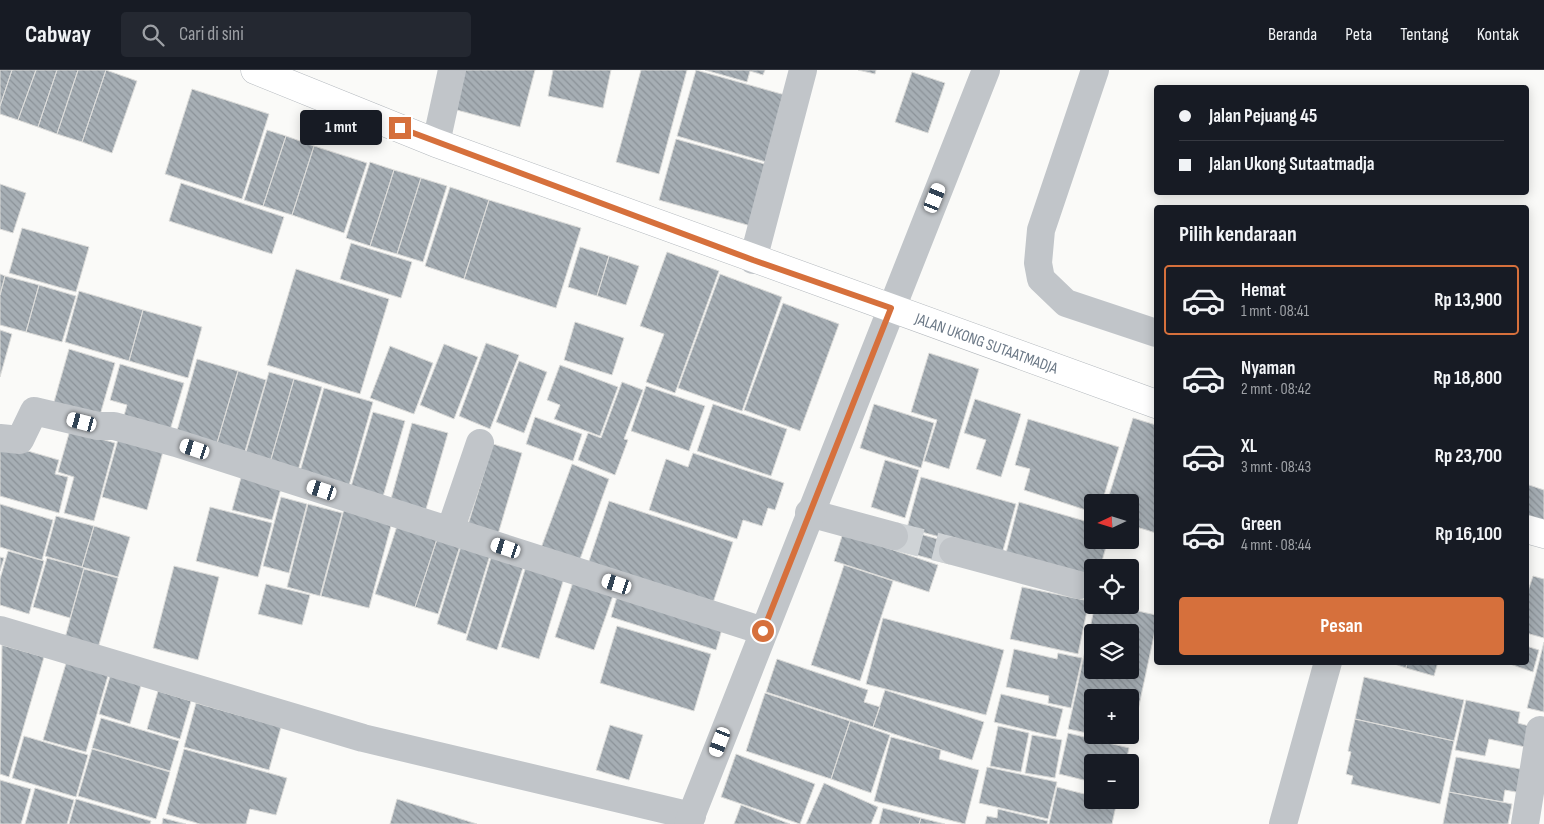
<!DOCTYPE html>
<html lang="id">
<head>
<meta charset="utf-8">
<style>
  :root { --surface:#171b24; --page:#242831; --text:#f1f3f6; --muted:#9ea1a6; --line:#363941; --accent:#d6703c }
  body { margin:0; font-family:"Sofia Sans Condensed",sans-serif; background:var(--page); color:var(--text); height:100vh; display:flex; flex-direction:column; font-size:19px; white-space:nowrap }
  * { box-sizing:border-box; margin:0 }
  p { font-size:16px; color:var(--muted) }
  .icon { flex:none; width:28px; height:28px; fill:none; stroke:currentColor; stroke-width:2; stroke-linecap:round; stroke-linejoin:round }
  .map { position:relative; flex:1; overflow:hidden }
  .side { position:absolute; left:1154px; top:135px; width:375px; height:460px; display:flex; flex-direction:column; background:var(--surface); border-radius:5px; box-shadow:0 2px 12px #0003 }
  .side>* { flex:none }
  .top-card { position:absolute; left:1154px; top:15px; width:375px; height:110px; border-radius:5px; box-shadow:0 2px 12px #0003; display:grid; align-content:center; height:110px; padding:0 25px; background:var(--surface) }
  .needle { width:32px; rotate:266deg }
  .tools { position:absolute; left:1084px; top:424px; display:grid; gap:10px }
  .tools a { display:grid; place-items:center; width:55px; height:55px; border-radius:5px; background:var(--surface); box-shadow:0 2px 12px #0003; font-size:25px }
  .end { position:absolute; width:22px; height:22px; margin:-11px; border:6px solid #d6703c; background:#fff; box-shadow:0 0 0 2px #fff }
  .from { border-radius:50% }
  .bubble { position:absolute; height:35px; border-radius:5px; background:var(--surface); box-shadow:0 2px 12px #0003; font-size:16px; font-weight:700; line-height:35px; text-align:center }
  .car { position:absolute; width:15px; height:30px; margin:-15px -8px; border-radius:6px; box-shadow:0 0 4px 1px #0007; background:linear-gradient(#fff 24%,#345 0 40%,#fff 0 76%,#345 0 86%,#fff 0) }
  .top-card b { display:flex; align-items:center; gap:18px; height:48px; font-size:19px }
  .top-card b+b { border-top:1px solid var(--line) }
  .top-card i { width:12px; height:12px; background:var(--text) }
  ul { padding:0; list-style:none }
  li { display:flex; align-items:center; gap:15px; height:70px; margin:0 10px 8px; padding:0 15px; border:2px solid transparent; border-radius:5px }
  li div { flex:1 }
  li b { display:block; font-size:19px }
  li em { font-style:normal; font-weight:700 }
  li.selected { border-color:var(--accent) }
  li>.icon { width:45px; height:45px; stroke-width:1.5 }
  h2 { padding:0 25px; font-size:22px; line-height:60px }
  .button { display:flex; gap:10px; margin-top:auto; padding:10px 25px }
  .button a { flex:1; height:58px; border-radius:5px; background:var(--accent); color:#fff; font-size:20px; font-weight:700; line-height:58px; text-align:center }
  header { display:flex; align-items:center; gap:30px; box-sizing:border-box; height:70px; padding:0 25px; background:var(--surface); border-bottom:1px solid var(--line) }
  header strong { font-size:24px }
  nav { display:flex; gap:28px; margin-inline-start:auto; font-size:18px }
  .search { width:350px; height:45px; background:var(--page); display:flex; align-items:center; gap:12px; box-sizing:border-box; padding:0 18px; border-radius:5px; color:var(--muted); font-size:19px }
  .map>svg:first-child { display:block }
  .building { fill:url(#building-back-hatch); stroke:#dcdcda; fill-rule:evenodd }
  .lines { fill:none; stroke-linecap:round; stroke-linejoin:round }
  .minor-tunnel { stroke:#cfd3d6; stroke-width:28; stroke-dasharray:28 14; stroke-linecap:butt }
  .secondary-casing { stroke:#b4b9be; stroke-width:29 }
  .minor { stroke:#c1c5c9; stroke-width:28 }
  .tertiary { stroke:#c1c5c9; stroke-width:28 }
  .secondary { stroke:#fff; stroke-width:28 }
  .route { stroke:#d6703c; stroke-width:6 }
  .labels { text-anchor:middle; stroke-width:5; stroke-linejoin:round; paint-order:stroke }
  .street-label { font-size:16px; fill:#6b7886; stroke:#fff }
</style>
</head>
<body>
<header>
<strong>Cabway</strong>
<div class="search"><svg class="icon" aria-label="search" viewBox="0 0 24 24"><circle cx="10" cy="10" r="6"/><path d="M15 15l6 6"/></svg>Cari di sini</div>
<nav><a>Beranda</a><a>Peta</a><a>Tentang</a><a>Kontak</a></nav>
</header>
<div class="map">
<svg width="1544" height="754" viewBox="0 0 1544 754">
  <defs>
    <pattern id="building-back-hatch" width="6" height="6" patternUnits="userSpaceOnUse" patternTransform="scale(1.25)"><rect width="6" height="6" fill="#a6aeb4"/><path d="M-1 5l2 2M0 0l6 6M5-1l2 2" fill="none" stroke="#8b9298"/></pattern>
  </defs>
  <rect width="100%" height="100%" fill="#fafaf8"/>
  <path class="building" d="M0,0H12L0,36Z
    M12,0H36L18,50L0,44V36Z
    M36,0H57L38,57L18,50Z
    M57,0H78L57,64L38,57Z
    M78,0H106L82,72L57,64Z
    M106,0L137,11L112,83L82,72Z
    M463,0H535L520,57L453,39Z
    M553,0H611L603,38L548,26Z
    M641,0H687L659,104L616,92Z
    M696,0L785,25L766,92L677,66Z
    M705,0H765L763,5L750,1L747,12Z
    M858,0H876L875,4Z
    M912,2L945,13L928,63L895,52Z
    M192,19L269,44L242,129L165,104Z
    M267,60L286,66L263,136L244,130Z
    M286,66L314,76L292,145L263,136Z
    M676,69L768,95L751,156L659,130Z
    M314,76L367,93L344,163L292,145Z
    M370,92L394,100L370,176L346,168Z
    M394,100L421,108L397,184L370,176Z
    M421,108L447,116L423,192L397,184Z
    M181,113L284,147L272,184L169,151Z
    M0,114L26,123L13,163L0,159Z
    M450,117L489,130L464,209L425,196Z
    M489,130L581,158L556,238L464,209Z
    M22,158L89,177L76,222L9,203Z
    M351,173L412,192L401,228L340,209Z
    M580,177L609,186L597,226L568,217Z
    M667,182L719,201L675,323L646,312L664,264L640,256Z
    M609,186L639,196L626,235L597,226Z
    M296,199L389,229L360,324L267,295Z
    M0,204L5,206L0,225Z
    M720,204L782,227L742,341L678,318Z
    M5,206L39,215L26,262L0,255V225Z
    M39,215L76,226L62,272L26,262Z
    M79,221L143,240L129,291L65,272Z
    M783,233L839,254L800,361L744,340Z
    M143,240L202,257L188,308L129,291Z
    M575,252L624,268L612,305L564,290Z
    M0,260L12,264L0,307Z
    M486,273L519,285L490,359L459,346Z
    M444,274L478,287L454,349L420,335Z
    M390,276L433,293L414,344L370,328Z
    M69,279L115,293L98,352L52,339Z
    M929,283L979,299L949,399L924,391L937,350L911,342Z
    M197,289L238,301L215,380L175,368Z
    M519,291L547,302L524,363L496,352Z
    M120,294L184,313L168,367L122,353L127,335L110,330Z
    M560,295L618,317L600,366L554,349L560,335L547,330Z
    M238,301L266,310L243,388L215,380Z
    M269,302L294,309L269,396L244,389Z
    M294,309L322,317L297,404L269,396Z
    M622,312L643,320L624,369L628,370L615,405L578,390L588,363L601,368Z
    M646,316L705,336L689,381L631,361Z
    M324,318L373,332L348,419L299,405Z
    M975,329L1021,344L1001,407L976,399L986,370L964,363Z
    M713,334L787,359L771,406L697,381Z
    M874,334L934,353L921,398L860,378Z
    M373,342L405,351L382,430L350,420Z
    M535,347L582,364L573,391L526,374Z
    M1133,348L1156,355V463L1130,455V432H1107Z
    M1028,349L1119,377L1102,432H1092V442L1024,420L1030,399L1015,395Z
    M412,353L448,363L424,446L389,436Z
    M70,360L115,373L94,451L64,443L74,407L58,402Z
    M119,366L164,378L147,440L102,427Z
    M0,373L59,390L55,404L68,407L59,443L0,426Z
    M493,374L522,383L496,471L466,461Z
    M693,383L784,413L775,440L768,438L762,456L743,450L737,469L649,440L666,389L688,397Z
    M885,390L919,400L905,448L871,437Z
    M572,394L609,409L579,492L541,478Z
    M242,404L282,415L272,450L232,440Z
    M921,407L1016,434L1002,484L907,458Z
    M1526,414L1544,420V455L1526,449Z
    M281,427L307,434L289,503L263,496Z
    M609,431L733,472L711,539L587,497Z
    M1019,432L1092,453V470H1108L1100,498H1092V511L1005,487Z
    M0,434L53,450L42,490L0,477Z
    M308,434L342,443L320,526L287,517Z
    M210,437L272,453L258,507L196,491Z
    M344,439L392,452L369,538L321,526Z
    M56,446L94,456L82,497L45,486Z
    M94,456L130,467L118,507L82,497Z
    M397,456L437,469L415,537L375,524Z
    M896,457L955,474L949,494L891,478Z
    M843,463L938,495L929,522L834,491Z
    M437,469L460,476L438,544L415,537Z
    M461,476L490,485L466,564L437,554Z
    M8,481L44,491L29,544L0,535V509Z
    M493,481L525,491L497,580L466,570Z
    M0,487L4,488L0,501Z
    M47,488L84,498L70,548L33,537Z
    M527,493L565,505L539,589L501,577Z
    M844,495L893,511L860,611L811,595Z
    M174,496L219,507L198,590L153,578Z
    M84,499L118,508L98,578L65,568Z
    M575,506L615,520L594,580L555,567Z
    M1533,506L1544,509V568L1526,563V527Z
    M266,514L310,525L302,555L258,544Z
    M1022,517L1089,531L1078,584L1010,569Z
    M619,520L724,552L716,580L611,547Z
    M1095,535H1110L1156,545V556L1131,673L1095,665H1130V628H1092V664L1068,659ZM1092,562H1130V600H1092Z
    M883,548L1004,580L986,645L866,614Z
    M617,556L711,584L694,641L600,613Z
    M1544,572V642L1527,638Z
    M2,575L44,587L9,707L0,704Z
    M1526,576L1539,580L1533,602L1504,592H1526Z
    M1014,579L1057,589L1058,583L1082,588L1071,638L1048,633L1049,626L1006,617Z
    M777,589L868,620L864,632L880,637L873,657L766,622Z
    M67,590L109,602L86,682L43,670Z
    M1389,592H1407L1406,598Z
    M1407,592H1438L1434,606L1406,598Z
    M111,603L142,612L130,654L99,644Z
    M1364,607L1464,630L1454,671L1355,649Z
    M885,620L984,652L972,690L873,657Z
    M158,621L191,631L180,669L147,659Z
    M765,623L850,651L831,709L746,681Z
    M1001,624L1063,639L1056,667L994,652Z
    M1466,630L1520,642L1518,653L1529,656L1525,677L1489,669L1485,686L1455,680Z
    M196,633L281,657L269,700L184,677Z
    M101,648L179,671L170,701L92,678Z
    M1355,649L1454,671L1440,734L1351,714L1353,706L1346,704L1351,682L1348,681Z
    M850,651L890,665L871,723L831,709Z
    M610,655L643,665L629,710L596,700Z
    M998,656L1029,663L1021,702L990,696Z
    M1068,663L1129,678L1126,692H1092V712L1059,704Z
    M1032,665L1062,670L1055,708L1025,703Z
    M24,666L88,685L76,727L12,708Z
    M891,667L941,680L939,689L979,700L965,754L874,731Z
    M92,679L170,702L156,749L78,726Z
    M184,679L287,708L276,745L250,739L246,754H200L166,744Z
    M736,684L815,714L800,754L721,727Z
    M1456,687L1526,700L1521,723L1505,720L1503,732L1449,722Z
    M987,697L1057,712L1048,749L979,733Z
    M0,710L31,719L21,754H0Z
    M824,713L878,737L871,754H806Z
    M1057,717L1092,726V730L1117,731L1112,754H1049Z
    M35,718L74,730L67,754H25Z
    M1449,722L1512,734L1508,754H1443Z
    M76,729L151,751L150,754H69Z
    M397,729L477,754H390Z
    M741,735L790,754H734Z
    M883,738L921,748L919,754H879Z
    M998,739L1048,751L1047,754H985L987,746L997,748Z
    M163,748L186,754H162Z
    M921,748L945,754H919Z"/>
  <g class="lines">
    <path class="minor-tunnel" d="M894,466L953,481"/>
    <defs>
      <g id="secondary">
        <path id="s1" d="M255,0L436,73L1156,334"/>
        <path d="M1526,459L1544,464"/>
      </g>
    </defs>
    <use href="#secondary" class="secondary-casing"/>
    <path class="minor" d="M1095,0L1041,160L1038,193L1041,209L1066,233L1156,263
      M436,73L452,0
      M753,190L803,0
      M0,368L20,370L34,341L98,356H114L176,373L763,561
      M809,443L894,466
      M450,461L480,373
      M953,481L1079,515
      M0,560L363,668L692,746
      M1283,754L1328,592
      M1525,754L1540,660"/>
    <path class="tertiary" d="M688,754L986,0"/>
    <use href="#secondary" class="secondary"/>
  </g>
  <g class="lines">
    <path class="route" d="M400,58L753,190L891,238L763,561"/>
  </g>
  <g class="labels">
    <g class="street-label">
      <text dy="6" stroke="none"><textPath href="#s1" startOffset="781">JALAN UKONG SUTAATMADJA</textPath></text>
    </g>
  </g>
</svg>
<div class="tools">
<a><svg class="needle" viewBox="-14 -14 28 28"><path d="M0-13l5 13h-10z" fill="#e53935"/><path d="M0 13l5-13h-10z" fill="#9ea1a6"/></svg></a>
<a><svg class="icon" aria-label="locate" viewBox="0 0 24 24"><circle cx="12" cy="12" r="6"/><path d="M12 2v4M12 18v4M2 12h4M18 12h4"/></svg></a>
<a><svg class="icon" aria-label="layers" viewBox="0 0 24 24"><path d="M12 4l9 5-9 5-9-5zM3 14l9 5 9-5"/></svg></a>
<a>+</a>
<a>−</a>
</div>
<i class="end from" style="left:763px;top:561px"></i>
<i class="end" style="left:400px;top:58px"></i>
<div class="bubble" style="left:300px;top:40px;width:82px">1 mnt</div>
<i class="car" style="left:935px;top:128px;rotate:22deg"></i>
<i class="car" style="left:82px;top:352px;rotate:285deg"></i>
<i class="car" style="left:195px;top:379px;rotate:288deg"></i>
<i class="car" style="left:322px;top:420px;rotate:288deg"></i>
<i class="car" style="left:506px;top:478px;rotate:288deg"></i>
<i class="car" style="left:617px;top:514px;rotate:288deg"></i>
<i class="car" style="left:720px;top:672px;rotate:201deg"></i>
<div class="top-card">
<b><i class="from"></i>Jalan Pejuang 45</b>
<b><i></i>Jalan Ukong Sutaatmadja</b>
</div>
<section class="side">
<h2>Pilih kendaraan</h2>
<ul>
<li class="selected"><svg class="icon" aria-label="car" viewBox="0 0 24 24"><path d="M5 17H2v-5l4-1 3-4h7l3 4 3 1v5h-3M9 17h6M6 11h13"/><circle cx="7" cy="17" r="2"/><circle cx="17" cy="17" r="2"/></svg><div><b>Hemat</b><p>1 mnt · 08:41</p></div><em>Rp 13,900</em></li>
<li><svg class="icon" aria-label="car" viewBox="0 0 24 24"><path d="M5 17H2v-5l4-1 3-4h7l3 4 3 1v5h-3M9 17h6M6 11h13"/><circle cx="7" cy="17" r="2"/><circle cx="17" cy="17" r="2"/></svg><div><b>Nyaman</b><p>2 mnt · 08:42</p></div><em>Rp 18,800</em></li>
<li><svg class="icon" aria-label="car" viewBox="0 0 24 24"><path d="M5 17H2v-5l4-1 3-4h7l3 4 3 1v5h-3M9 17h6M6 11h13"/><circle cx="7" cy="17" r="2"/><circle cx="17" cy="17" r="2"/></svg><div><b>XL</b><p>3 mnt · 08:43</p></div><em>Rp 23,700</em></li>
<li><svg class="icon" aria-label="car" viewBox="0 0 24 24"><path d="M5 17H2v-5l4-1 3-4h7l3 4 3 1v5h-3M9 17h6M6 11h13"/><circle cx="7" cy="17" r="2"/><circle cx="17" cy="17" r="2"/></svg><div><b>Green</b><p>4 mnt · 08:44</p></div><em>Rp 16,100</em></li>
</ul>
<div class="button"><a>Pesan</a></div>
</section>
</div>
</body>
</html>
